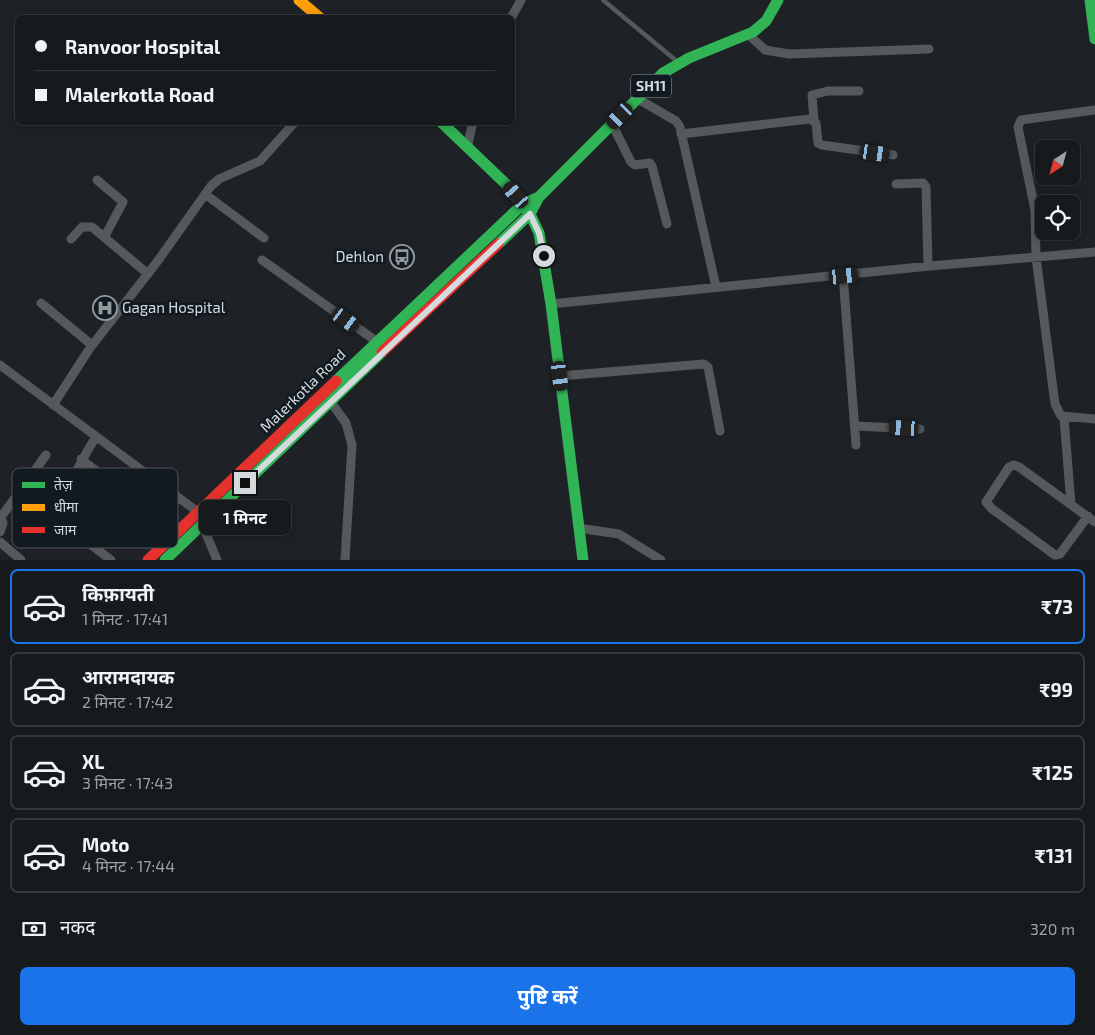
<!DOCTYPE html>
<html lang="hi">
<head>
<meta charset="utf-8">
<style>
  :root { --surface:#161a1c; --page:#1f2325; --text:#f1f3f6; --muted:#9ea1a3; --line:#35383b; --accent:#1a73e8 }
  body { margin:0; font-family:"Exo 2","Noto Sans Devanagari",sans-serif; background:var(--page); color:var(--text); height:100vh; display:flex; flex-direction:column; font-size:19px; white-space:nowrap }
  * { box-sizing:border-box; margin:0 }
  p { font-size:16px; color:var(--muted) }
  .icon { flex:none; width:28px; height:28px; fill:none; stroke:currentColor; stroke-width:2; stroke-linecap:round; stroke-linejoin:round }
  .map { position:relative; height:560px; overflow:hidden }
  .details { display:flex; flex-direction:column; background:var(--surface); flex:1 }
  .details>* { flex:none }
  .hud { position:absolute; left:15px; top:15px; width:500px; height:110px; border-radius:8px; box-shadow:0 2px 12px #0003,0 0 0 1px var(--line); display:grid; align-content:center; height:110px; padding:0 20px; background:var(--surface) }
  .needle { width:32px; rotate:216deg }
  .tools { position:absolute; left:1035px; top:140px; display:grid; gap:10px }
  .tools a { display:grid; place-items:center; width:45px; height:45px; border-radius:8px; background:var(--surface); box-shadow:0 2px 12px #0003,0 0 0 1px var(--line); font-size:25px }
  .end { position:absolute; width:22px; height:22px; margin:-11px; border:6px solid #d4dade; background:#111; box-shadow:0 0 0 2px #111 }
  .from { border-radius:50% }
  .bubble { position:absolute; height:35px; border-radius:8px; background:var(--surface); box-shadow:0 2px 12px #0003,0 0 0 1px var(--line); font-size:16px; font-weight:700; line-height:35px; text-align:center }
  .car { position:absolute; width:15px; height:30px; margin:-15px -8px; border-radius:6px; box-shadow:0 0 4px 1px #0007; background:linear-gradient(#222 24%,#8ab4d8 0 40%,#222 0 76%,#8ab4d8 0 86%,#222 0) }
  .hud b { display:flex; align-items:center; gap:18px; height:48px; font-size:19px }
  .hud b+b { border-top:1px solid var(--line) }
  .hud i { width:12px; height:12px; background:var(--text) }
  ul { padding:9px 0 0; list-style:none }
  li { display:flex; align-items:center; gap:15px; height:75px; margin:0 10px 8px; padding:0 10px; border:2px solid var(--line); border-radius:8px }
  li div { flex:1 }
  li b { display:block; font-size:19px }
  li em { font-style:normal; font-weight:700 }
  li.active { border-color:var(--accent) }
  li>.icon { width:45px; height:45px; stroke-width:1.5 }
  .pay { display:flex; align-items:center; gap:12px; height:55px; padding:0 20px; font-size:19px }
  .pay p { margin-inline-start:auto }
  .button { display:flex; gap:10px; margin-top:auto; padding:10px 20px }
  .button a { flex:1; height:58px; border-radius:8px; background:var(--accent); color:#fff; font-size:20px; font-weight:700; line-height:58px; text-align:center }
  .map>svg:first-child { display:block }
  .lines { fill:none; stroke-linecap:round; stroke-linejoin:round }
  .lane { stroke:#55595c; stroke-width:4.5 }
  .street { stroke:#55595c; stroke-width:9 }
  .fast { stroke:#30b455; stroke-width:11 }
  .slow { stroke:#ff9f0a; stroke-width:11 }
  .jam { stroke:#e5322d; stroke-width:11 }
  .route { stroke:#d4dade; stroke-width:6 }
  .labels { text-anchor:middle; stroke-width:5; stroke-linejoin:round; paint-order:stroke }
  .shield { fill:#111a20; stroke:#9aa0a5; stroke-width:1 }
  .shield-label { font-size:14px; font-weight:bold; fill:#d4dade }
  .poi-label { font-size:15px; fill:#d4dade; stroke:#111a20; text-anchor:end }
  .street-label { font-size:15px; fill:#d4dade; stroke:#111a20 }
  .key { fill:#111a20; stroke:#4c5459; stroke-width:1 }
  .key-label { font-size:14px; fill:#d4dade }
</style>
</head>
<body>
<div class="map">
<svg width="1095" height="560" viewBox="0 0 1095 560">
  <rect width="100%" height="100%" fill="#1e2226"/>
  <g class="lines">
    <path class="lane" d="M603,0L679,63"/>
    <path class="street" d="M511,18L521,0
      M748,34L765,50L789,54L929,49
      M638,99L676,121L680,127L716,287
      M1095,110L1021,120L1018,127L1035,210L1036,257L1055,404L1061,416L1095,419
      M814,120L812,95L828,91H859
      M612,124L631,162L635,165L650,163L652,166L667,224
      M681,134L810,119L816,123L818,143L822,145L893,155
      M467,148L473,122
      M97,180L123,202L105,236
      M896,184L923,183L926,187L928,266
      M205,194L264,238
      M71,239L82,227H92L148,274
      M262,260L376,341
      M843,275L856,445
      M41,303L92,345
      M551,304L930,266L1095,252
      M0,365L198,512
      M560,376L704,364L708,367L720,431
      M330,401L346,423L352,445L345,560
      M53,405L90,348L157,262L211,186L219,179L260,161L295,122
      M1064,418L1071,504
      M855,426L920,429
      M81,459L131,498
      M28,497L52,515C69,490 79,462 96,437
      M52,515L111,560
      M0,516L3,523L0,532
      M1088,516L1060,554L1055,555L991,508L986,502L1009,467L1014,465L1019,467L1095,522
      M1,517L46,455
      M202,524L217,560
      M578,528L619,534L661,560
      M0,542L21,560"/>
    <path class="fast" d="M1090,0L1095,39
      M441,122L508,186L530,214L539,233L551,304L583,560
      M498,244L530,214L539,197L663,73L689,58L753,32L766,21L778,0
      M336,381L523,204L539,197
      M165,560L382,352"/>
    <path class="slow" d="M299,0L320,18"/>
    <path class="jam" d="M382,352L498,244
      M148,560L336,381"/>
  </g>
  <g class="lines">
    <path class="route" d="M245,483L530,214L539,233L544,256"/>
  </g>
  <defs>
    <symbol id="bus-ring" viewBox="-11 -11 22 22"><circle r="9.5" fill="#111a20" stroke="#949a9e" stroke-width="1.5"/><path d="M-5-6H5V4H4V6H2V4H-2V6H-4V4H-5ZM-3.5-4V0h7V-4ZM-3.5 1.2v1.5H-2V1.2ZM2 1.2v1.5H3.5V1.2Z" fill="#949a9e"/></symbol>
    <symbol id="hospital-ring" viewBox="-11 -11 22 22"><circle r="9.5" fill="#111a20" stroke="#949a9e" stroke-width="1.5"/><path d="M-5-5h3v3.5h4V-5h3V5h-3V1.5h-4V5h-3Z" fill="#949a9e"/></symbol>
  </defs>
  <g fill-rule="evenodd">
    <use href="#bus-ring" x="388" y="243" width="28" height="28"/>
    <use href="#hospital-ring" x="91" y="294" width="28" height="28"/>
  </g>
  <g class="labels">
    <rect class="shield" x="631" y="74.5" width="40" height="23" rx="4"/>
    <g class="shield-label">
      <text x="651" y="91">SH11</text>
    </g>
    <g class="poi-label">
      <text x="384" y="262">Dehlon</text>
      <text x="122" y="313" text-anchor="start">Gagan Hospital</text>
    </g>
    <g class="street-label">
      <text transform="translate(303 391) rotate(-44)" y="5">Malerkotla Road</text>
    </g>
  </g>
  <rect x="12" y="468" width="166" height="80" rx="8" class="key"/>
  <rect x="22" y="482" width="23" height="6" fill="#30b455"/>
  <rect x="22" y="504" width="23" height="7" fill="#ff9f0a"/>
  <rect x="22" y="527" width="23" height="6" fill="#e5322d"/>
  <g class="key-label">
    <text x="54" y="490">तेज़</text>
    <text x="54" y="512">धीमा</text>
    <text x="54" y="535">जाम</text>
  </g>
</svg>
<div class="tools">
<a><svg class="needle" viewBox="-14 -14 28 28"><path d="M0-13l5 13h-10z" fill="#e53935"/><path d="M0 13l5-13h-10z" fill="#9ea1a3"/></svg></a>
<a><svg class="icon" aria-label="locate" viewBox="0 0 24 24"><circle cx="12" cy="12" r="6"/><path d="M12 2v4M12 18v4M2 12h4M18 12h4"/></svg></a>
</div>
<i class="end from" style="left:544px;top:256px"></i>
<i class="end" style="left:245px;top:483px"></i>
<div class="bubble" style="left:199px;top:500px;width:92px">1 मिनट</div>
<i class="car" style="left:620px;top:116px;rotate:224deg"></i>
<i class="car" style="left:875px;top:153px;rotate:98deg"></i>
<i class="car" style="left:516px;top:195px;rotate:319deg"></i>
<i class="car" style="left:844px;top:276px;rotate:84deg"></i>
<i class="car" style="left:346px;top:320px;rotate:126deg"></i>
<i class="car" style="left:560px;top:376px;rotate:173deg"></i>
<i class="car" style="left:904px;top:428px;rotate:273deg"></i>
<div class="hud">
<b><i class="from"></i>Ranvoor Hospital</b>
<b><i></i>Malerkotla Road</b>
</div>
</div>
<section class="details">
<ul>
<li class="active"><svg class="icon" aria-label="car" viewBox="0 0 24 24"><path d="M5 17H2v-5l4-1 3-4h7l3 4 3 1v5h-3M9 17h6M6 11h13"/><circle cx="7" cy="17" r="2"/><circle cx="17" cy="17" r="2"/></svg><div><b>किफ़ायती</b><p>1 मिनट · 17:41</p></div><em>₹73</em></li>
<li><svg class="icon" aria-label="car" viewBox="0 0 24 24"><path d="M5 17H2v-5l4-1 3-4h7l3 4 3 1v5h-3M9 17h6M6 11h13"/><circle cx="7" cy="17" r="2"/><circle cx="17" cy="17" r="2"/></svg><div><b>आरामदायक</b><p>2 मिनट · 17:42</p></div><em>₹99</em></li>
<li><svg class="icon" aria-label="car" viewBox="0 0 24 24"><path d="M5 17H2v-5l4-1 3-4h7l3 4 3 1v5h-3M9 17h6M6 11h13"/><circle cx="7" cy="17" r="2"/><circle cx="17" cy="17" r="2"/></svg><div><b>XL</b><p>3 मिनट · 17:43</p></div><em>₹125</em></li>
<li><svg class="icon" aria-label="car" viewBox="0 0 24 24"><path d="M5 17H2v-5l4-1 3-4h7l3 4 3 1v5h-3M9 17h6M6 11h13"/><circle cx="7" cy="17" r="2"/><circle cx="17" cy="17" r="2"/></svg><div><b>Moto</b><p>4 मिनट · 17:44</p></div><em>₹131</em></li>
</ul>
<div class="pay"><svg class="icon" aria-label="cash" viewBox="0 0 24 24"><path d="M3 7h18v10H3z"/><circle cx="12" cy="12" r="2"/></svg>नकद<p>320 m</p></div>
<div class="button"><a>पुष्टि करें</a></div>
</section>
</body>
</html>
